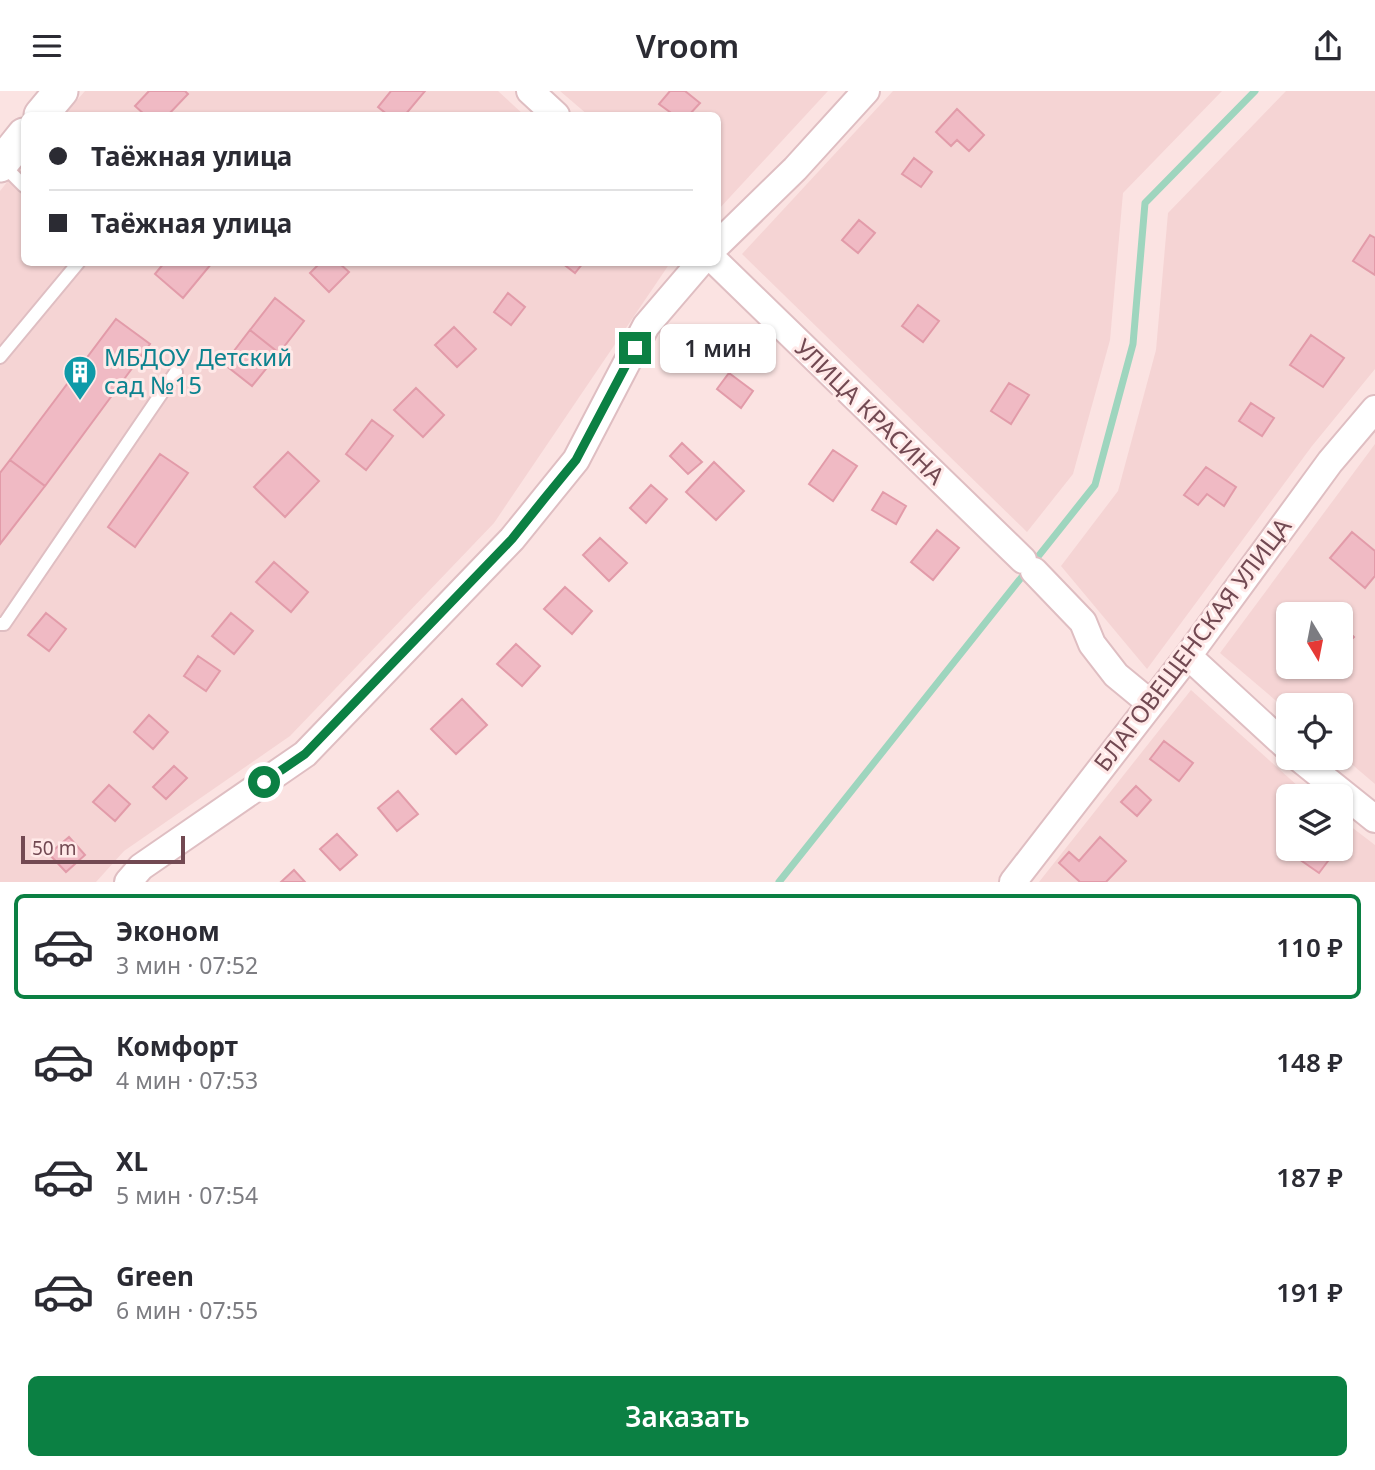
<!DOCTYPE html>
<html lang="ru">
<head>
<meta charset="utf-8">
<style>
  :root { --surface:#fff; --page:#f2f2f3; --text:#2b2b33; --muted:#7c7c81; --line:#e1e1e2; --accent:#0b8043 }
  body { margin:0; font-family:"Noto Sans",sans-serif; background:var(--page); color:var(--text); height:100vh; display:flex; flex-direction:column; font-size:26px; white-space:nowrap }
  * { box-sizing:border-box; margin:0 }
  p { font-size:23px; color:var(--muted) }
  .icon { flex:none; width:38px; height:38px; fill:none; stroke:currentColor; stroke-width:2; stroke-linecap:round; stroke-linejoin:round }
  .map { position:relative; height:791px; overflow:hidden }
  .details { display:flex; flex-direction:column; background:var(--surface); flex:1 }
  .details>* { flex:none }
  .hud { position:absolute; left:21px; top:21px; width:700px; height:154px; border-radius:10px; box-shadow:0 2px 5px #0004; display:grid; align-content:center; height:154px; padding:0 28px; background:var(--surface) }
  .needle { width:46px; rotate:170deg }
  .tools { position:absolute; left:1276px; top:511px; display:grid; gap:14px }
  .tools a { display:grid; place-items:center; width:77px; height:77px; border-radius:10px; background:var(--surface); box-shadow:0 2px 5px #0004; font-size:35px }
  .scale { position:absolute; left:21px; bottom:18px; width:164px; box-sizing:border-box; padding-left:7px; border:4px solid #724952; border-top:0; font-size:19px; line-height:24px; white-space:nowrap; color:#724952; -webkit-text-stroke:5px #ffe9e8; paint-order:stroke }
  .end { position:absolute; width:32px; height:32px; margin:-16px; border:9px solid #0b8043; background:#fff; box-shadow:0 0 0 4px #fff }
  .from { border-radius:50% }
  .bubble { position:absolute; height:49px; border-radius:10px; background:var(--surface); box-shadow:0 2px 5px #0004; font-size:23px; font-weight:600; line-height:49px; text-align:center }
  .hud b { display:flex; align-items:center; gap:24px; height:66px; font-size:26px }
  .hud b+b { border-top:2px solid var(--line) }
  .hud i { width:18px; height:18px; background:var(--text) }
  ul { padding:12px 0 0; list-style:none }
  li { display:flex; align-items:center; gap:21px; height:105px; margin:0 14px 10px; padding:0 14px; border:4px solid transparent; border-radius:10px }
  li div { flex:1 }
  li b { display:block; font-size:26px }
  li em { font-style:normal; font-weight:600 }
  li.on { border-color:var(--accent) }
  li>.icon { width:63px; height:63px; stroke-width:1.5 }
  .primary-button { display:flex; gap:14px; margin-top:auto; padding:14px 28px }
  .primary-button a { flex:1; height:80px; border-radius:10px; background:var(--accent); color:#fff; font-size:28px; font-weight:600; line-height:80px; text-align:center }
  header { display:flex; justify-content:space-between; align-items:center; height:91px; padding:0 28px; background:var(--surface); font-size:32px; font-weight:600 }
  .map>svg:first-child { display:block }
  .residential { fill:#f5d4d4; fill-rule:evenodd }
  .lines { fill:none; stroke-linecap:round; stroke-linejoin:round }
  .stream { stroke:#9ed5be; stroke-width:7 }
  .building { fill:#f0bac4; stroke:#e29ba9; stroke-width:2 }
  .service-casing { stroke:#dfbec2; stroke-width:16 }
  .minor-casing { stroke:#dfbec2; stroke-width:30 }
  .tertiary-casing { stroke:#dfbec2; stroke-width:37 }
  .service { stroke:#fff; stroke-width:12 }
  .minor { stroke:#fff; stroke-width:26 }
  .tertiary { stroke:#fff; stroke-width:33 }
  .route { stroke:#0b8043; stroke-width:9 }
  .labels { text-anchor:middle; stroke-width:6; stroke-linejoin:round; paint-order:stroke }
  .culture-label { font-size:24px; fill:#0d838f; stroke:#ffe9e8; text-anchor:start }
  .street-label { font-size:24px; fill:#724952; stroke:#ffe9e8 }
</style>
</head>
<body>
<header><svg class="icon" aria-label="menu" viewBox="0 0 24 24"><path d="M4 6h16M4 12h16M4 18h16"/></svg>Vroom<svg class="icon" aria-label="share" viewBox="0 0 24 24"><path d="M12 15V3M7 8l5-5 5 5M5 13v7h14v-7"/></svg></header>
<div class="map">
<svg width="1375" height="791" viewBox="0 0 1375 791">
  <rect width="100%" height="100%" fill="#fbe3e2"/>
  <path class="residential" d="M85,0H498L524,24H64Z
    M560,0H828L718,119V24H588Z
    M893,0H1222L1123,102L1110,249L1073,383L1027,441L742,163Z
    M1286,0H1375V278L1312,355L1147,578L1061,475L1118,400L1156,259L1168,122Z
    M24,70V172H670L494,432L290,645L124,760L96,791H0V100Z
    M1375,353V693L1341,664L1340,614H1288V620L1220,562ZM1288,523H1340V576H1288Z
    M1191,599L1309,705H1288V758H1340L1341,728L1375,754V791H1039Z"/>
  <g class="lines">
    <path class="stream" d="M779,791L1095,394L1133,253L1145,112L1255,0"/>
  </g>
  <path class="building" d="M149,0H185L188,3L168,24H145L135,15Z
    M391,0H425L405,24H388L378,16Z
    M670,0H685L700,12L689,24H674L659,13Z
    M957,18L984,44L969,60L957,49L951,55L936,41Z
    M914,67L932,81L921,96L902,83Z
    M859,129L875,142L858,162L842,149Z
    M1370,144L1375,147V184L1353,170Z
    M164,172H212L183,207L155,183Z
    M320,172H339L349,181L329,201L310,182Z
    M562,172H583L575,182Z
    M508,202L525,216L511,234L494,221Z
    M275,207L304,230L279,262L250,239Z
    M918,214L939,230L923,251L902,235Z
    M116,228L150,253L45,395L10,369Z
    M454,236L476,258L457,276L435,254Z
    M250,239L279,262L252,295L224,273Z
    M1311,244L1344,267L1323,296L1290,274Z
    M729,282L753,300L741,317L717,298Z
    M1009,292L1029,304L1011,333L991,320Z
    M416,297L444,324L423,346L394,319Z
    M1251,312L1274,327L1262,345L1239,330Z
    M372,329L393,345L366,379L346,363Z
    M682,352L702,371L688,383L670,365Z
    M833,359L857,375L833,410L809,393Z
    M288,361L319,390L285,426L254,396Z
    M160,363L188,382L135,456L108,436Z
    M10,369L45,395L0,453V382Z
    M714,371L744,400L716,429L686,401Z
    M1206,376L1236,396L1224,415L1207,403L1198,414L1184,404Z
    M651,394L667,408L646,432L630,417Z
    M883,401L906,415L896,433L872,419Z
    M937,439L959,457L933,489L911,471Z
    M1352,441L1375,460V485L1365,497L1330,467Z
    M600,447L627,472L609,490L583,464Z
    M274,471L308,501L291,521L256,491Z
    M565,496L592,520L572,543L544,518Z
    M46,522L66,538L49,560L28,544Z
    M231,522L253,540L234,563L212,545Z
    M1340,533L1354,546L1340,560Z
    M516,553L540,575L522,595L497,573Z
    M198,565L220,580L206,600L184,585Z
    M462,608L487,634L456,663L431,638Z
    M149,624L168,641L153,658L134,641Z
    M1164,650L1193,672L1179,690L1150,668Z
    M174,675L187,687L166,708L153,696Z
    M109,694L130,713L115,730L93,711Z
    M1136,695L1151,709L1137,725L1121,711Z
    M398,700L418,723L397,740L378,717Z
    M337,743L357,764L340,779L320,758Z
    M69,746L85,764L66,781L49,763Z
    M1100,746L1126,770L1106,791H1080L1059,772L1069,761L1079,770Z
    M1307,758H1337L1319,782L1299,768Z
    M294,779L305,791H281Z"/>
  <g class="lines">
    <defs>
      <path id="service" d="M2,73L24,95
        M0,266L78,172
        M0,533H4L176,281"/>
      <path id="minor" d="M530,0L556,24
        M718,153L795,78L866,0
        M717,172L1023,469
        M1034,480L1083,531L1092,553L1116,584L1150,612
        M1188,565L1288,657
        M1299,667L1375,728
        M128,791L141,776L305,663L512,448L576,369L646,235L700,172
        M1013,791L1188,565L1330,371L1375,318"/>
      <path id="tertiary" d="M41,24L61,0
        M0,74L24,44"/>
    </defs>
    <use href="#service" class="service-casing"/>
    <use href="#minor" class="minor-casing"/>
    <use href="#tertiary" class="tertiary-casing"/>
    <use href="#service" class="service"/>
    <use href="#minor" class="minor"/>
    <use href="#tertiary" class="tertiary"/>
  </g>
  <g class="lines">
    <path class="route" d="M264,691L305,663L512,448L544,408L576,369L635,257"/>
  </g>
  <defs>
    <symbol id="building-pin" viewBox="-11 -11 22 30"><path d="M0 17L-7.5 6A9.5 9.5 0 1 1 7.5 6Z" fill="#0f9aa8" stroke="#ffe9e8"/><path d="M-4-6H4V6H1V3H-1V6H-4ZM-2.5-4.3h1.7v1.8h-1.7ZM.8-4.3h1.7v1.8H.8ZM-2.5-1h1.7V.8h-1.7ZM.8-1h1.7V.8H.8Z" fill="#fff"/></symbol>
  </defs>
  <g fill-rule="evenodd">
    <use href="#building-pin" x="61" y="262" width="38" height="52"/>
  </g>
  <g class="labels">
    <g class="culture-label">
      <text x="104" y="275">МБДОУ Детский<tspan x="104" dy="28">сад №15</tspan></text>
    </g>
    <g class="street-label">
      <text transform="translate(869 321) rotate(44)" y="8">УЛИЦА КРАСИНА</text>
      <text transform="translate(1193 554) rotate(-53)" y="8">БЛАГОВЕЩЕНСКАЯ УЛИЦА</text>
    </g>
  </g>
</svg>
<div class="tools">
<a><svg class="needle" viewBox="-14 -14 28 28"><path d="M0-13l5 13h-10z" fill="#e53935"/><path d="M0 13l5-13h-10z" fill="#7c7c81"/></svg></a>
<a><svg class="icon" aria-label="locate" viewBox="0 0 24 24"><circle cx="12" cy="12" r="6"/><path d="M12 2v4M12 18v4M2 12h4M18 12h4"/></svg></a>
<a><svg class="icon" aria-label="layers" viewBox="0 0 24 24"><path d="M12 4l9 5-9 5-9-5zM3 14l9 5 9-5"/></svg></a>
</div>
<div class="scale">50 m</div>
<i class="end from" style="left:264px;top:691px"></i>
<i class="end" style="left:635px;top:257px"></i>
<div class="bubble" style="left:660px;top:233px;width:116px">1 мин</div>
<div class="hud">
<b><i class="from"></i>Таёжная улица</b>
<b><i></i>Таёжная улица</b>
</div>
</div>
<section class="details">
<ul>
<li class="on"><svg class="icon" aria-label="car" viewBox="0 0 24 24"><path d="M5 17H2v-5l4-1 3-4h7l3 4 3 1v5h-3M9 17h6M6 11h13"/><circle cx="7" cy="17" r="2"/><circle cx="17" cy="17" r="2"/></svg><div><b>Эконом</b><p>3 мин · 07:52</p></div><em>110 ₽</em></li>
<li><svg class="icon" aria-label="car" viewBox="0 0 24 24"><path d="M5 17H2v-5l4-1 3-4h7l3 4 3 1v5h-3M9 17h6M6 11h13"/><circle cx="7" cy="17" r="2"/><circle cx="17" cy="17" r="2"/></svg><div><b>Комфорт</b><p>4 мин · 07:53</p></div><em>148 ₽</em></li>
<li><svg class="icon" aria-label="car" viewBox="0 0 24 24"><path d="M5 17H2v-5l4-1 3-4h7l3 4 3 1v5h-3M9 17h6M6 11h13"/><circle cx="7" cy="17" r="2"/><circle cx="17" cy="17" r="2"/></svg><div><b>XL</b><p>5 мин · 07:54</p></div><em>187 ₽</em></li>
<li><svg class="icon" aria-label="car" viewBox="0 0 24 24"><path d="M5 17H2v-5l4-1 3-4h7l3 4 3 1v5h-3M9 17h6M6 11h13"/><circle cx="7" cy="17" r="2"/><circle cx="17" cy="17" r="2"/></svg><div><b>Green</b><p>6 мин · 07:55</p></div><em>191 ₽</em></li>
</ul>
<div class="primary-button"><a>Заказать</a></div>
</section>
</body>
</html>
